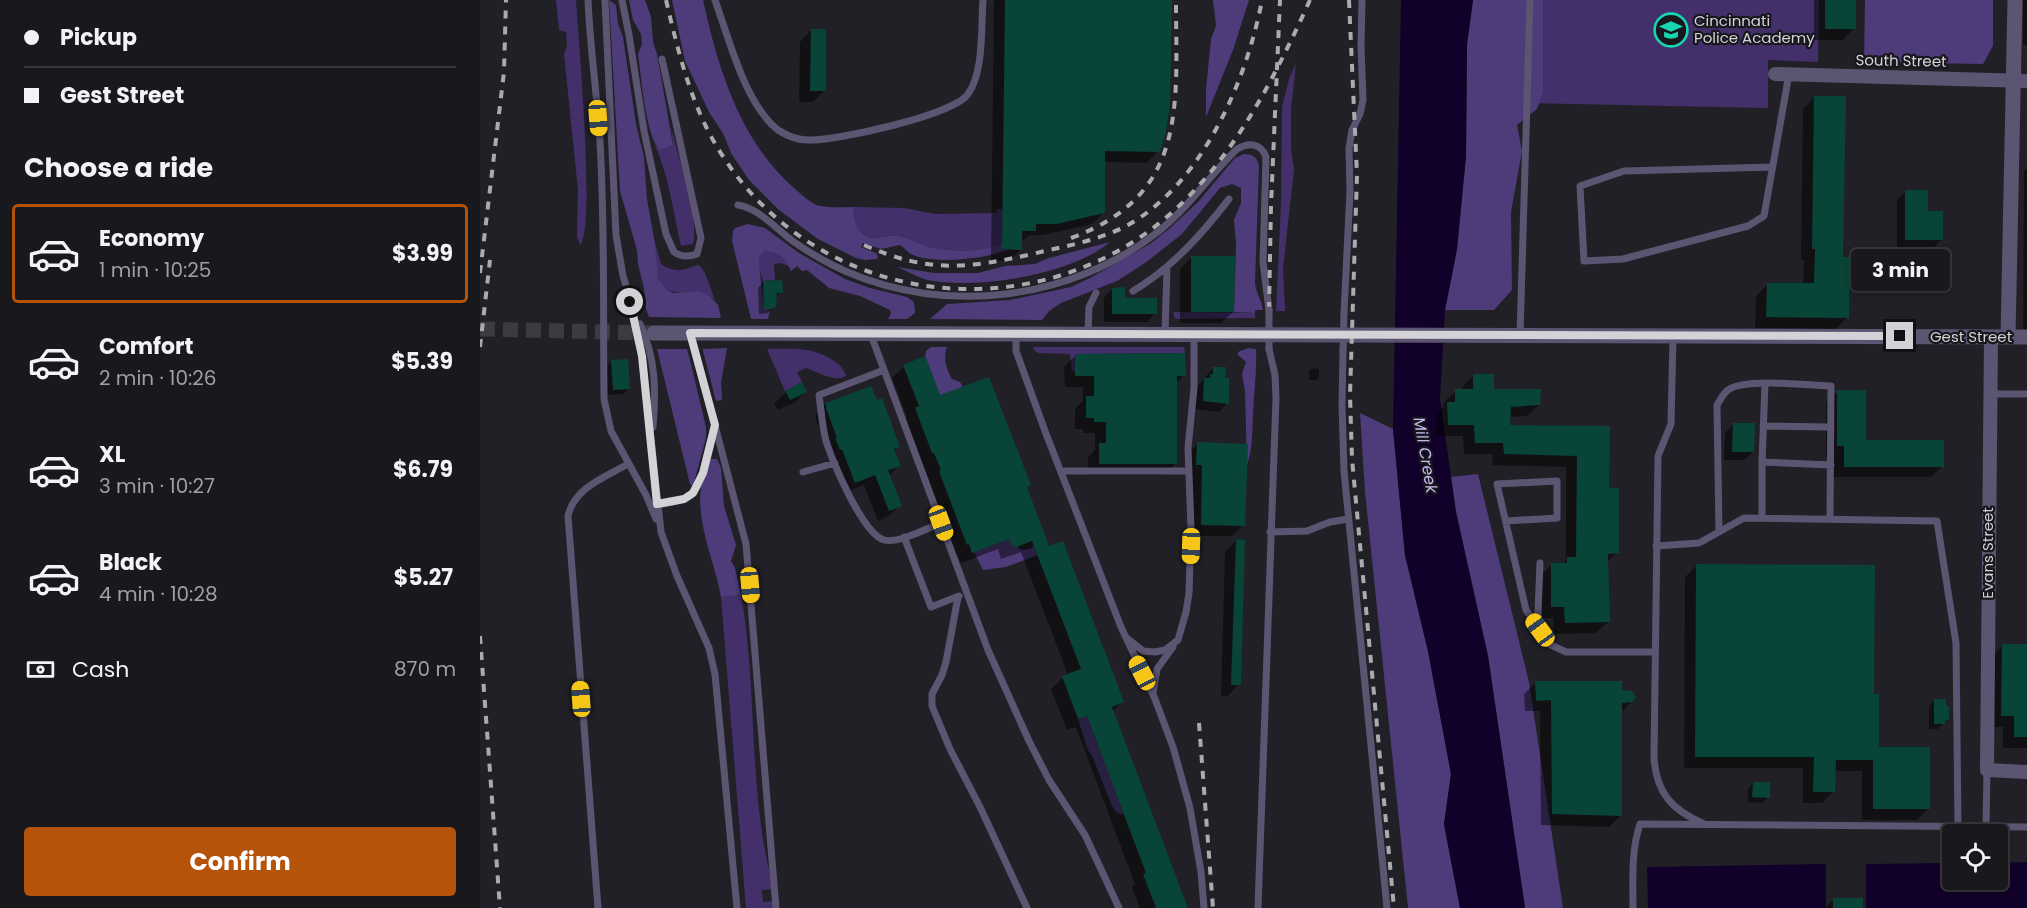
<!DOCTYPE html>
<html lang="en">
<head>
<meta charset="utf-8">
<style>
  :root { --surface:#19181c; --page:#222125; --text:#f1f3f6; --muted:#9fa0a3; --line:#37373b; --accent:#b45309 }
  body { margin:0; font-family:Poppins,sans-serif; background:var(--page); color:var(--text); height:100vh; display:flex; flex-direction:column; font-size:22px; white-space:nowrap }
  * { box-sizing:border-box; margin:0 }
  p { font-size:20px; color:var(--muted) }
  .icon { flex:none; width:33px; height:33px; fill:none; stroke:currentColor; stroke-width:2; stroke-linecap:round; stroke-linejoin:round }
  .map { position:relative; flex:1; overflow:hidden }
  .drawer { display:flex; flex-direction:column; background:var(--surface); width:480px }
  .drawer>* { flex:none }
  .hud { display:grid; align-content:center; height:132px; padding:0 24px; background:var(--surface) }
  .controls { position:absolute; left:1462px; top:824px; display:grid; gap:12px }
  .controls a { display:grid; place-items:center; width:66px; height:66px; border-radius:6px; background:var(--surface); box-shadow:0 3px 9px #0003,0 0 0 2px var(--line); font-size:30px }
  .end { position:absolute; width:27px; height:27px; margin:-14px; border:8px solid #d3d2d6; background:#111; box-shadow:0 0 0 3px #111 }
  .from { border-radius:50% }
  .bubble { position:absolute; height:42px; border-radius:6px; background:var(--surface); box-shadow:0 3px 9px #0003,0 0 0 2px var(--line); font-size:20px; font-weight:700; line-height:42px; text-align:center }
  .car { position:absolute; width:18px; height:36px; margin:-18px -9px; border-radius:8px; box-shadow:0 0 4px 2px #0007; background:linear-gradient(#f5c518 24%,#345 0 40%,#f5c518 0 76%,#345 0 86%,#f5c518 0) }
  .hud b { display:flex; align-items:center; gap:21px; height:57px; font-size:22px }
  .hud b+b { border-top:2px solid var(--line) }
  .hud i { width:15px; height:15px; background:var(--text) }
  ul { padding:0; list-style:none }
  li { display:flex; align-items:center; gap:18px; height:99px; margin:0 12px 9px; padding:0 12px; border:3px solid transparent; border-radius:6px }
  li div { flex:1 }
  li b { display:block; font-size:22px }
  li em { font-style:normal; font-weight:700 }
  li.on { border-color:var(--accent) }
  li>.icon { width:54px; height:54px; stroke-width:1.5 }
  h2 { padding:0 24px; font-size:27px; line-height:72px }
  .pay { display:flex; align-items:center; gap:15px; height:66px; padding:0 24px; font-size:22px }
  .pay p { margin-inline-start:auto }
  .cta { display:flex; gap:12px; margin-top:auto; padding:12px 24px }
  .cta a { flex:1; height:69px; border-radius:6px; background:var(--accent); color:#fff; font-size:24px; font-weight:700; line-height:69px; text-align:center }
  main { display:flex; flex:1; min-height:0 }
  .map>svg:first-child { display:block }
  .green { fill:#43306a }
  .forest { fill:#4e3b79 }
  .water { fill:#110029 }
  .shadow { fill:#0007 }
  .building { fill:#084438 }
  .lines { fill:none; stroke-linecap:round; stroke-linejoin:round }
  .tertiary-tunnel { stroke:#3c3b40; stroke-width:15; stroke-dasharray:15 8; stroke-linecap:butt }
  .service { stroke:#5c5572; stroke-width:7 }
  .minor { stroke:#5c5572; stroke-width:14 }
  .tertiary { stroke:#5c5572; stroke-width:15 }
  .rail { stroke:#abaaae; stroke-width:4; stroke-dasharray:8 8; stroke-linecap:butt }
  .service-bridge { stroke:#5c5572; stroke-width:7 }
  .route { stroke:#d3d2d6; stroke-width:8 }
  .labels { text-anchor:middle; stroke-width:4.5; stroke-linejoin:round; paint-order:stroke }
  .poi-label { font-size:15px; fill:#d3d2d6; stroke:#18171d; text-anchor:start }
  .street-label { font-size:15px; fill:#d3d2d6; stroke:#18171d }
  .water-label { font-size:16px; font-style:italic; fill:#c9bbf4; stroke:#18171d }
</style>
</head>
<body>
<main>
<section class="drawer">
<div class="hud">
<b><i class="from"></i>Pickup</b>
<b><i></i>Gest Street</b>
</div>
<h2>Choose a ride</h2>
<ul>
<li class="on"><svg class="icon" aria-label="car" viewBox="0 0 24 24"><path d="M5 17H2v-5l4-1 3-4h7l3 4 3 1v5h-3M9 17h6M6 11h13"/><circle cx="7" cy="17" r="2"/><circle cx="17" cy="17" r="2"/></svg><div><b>Economy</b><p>1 min · 10:25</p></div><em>$3.99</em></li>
<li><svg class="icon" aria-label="car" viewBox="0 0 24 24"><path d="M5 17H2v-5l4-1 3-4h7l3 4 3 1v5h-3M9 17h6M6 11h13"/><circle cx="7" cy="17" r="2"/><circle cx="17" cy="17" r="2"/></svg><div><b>Comfort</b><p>2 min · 10:26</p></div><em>$5.39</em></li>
<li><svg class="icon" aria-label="car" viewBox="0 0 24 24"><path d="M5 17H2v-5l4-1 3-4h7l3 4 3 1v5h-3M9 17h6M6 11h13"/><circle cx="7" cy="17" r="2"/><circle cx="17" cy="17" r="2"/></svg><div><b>XL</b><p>3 min · 10:27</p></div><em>$6.79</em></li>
<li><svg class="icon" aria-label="car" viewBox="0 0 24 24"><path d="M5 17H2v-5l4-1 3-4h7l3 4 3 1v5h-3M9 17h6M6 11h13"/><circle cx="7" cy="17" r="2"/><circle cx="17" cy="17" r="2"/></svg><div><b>Black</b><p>4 min · 10:28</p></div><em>$5.27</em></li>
</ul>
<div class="pay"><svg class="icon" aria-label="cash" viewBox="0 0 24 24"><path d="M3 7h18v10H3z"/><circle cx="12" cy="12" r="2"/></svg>Cash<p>870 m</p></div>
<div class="cta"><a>Confirm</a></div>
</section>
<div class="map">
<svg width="1547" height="908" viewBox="0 0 1547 908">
  <rect width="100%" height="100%" fill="#212026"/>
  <path class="green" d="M76,0H96C98,35 116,228 100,245L97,236L98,190L84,54L87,47L86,32L79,30Z
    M1044,0H1339L1338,62L1288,60V108L1040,103Z
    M816,63L811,108V150L814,169L803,268L805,311H796L801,202L802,107L809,79Z
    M191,126C197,156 220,215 213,244L201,246C193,211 189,176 174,143L177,147H191L193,144Z
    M373,207L424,208L455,214L517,213V209H523L522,242C506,253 468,252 449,247C439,244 428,237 418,236C408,234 395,241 386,236C376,231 374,217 373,207Z
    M172,232L181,264C192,272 203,272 216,265L220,266L225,273L235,300C218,286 205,297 187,290L178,278Z
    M285,251C295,253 306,255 308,266L301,263L294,264L295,280L283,281L279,268V257Z
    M693,312L775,313V318L695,319Z
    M553,347H704L705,353L596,354L595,372L592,370L590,354L558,353L554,350Z
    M287,349C311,349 333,346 354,361C360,365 364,369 366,376C355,383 338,372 326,368L317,372L322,382L305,391Z
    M261,595C266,621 268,647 270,673C275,745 274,820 294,889L282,890L283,902L295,901L294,908H266L241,597Z"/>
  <path class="forest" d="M129,0L136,5L138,24L143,37L156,124L164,157L167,199L175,244L178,278L187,290L194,293L220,291L230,296L238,305L241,318L169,317L166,309L164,288L158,264L157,250L140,191Z
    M149,0H165L171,17L173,42L177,54L193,145L190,147L180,149C166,139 161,74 158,54L162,44L161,34L153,20Z
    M192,0H223C238,68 260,141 314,188C321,194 331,204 340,206C350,208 362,207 373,207C374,217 376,231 386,236C395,241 408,234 418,236C428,237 439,244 449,247C468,252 506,253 522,242L529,249C507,259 453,265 431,254C427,252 424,247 420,245L401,249L383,243L381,247L396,253L398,256L397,259L385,260L376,258L338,239L299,210L269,180L251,153L243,133L229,112L205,61Z
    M733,0H769L753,50L726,117V89L731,39L736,26Z
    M993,0H1063V92L1057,109L1037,125L1042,151L1031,212L1032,290L1014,310H965L977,249L986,156L987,44Z
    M1385,0H1513V46L1503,64L1384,62Z
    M764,154C773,154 777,157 779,166L775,283C776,294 782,300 783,310H775V313L754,312L756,244L754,220L761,203V188L752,184L740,188L702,234L665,263L637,281L581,303L569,311L562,320L450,319L467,304L530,300L591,287L610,278L670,244L690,228L718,202L755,158Z
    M268,224L285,228L319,253L365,279L390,288L427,297L434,302L435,313L427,319H408L411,314L410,310L380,296L349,288L327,270L322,271L317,266L311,271C304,256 301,254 285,251L279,257C279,274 283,291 284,309H290L288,319H271L252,241L253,231L255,228Z
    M630,242C592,275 495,290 447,280C437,277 427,271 417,267L454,273H498L525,266L555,264L569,258Z
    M451,347H467C463,359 466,368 472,379L480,382L483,387L465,408L445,356L446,351Z
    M247,348L241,383L242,400L236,401L223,351V349Z
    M768,348L776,349C777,371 774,392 773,414C772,432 773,447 767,465L765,391L762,374L766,362L758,355V352Z
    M177,349H207L209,356L226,427V438L213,486L210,484Z
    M481,412L533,548L537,546L541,550L550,549L554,546L558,555L526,567L503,570L494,552L516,544Z
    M880,413L913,429L925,555L948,651L971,774L964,824L980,908H928L885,492Z
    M231,459H237L241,468L244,506L256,545L251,561L255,568L261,595L241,597C233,552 205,503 231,459Z
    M998,474L1049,682L1083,908H1045L1008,656L976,512L971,477Z
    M607,716L644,814L637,813L632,806L613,758L607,748L598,719Z"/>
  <path class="water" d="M921,0H993L987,44L986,156L977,249L965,310L960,399L976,512L1008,656L1045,908H980L964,824L971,774L948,651L925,555L913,429Z
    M1547,862V908H1386V864L1473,863V879H1518V863Z
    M1346,864V908H1168L1167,867Z"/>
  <path class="shadow" d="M514,0H690L678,151L667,163L624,162L623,213L612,224L563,235H550L541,242V249L529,261L511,260Z
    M1334,0H1375L1374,28L1363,40H1334Z
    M1543,0H1547V45H1543Z
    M331,30L344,91L333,102H319L320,42Z
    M1335,97L1362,258L1367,317L1356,329L1275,328L1276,296L1288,284L1323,285L1324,260H1321L1323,109Z
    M1547,169V335H1543L1544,171Z
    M1425,192L1446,212L1462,239L1453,248H1417V200Z
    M712,257L753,312L741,323H700V269Z
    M283,282L301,292L295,298L294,307L288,313L279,314L278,288Z
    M632,289L644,300L675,313L667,322H624V298Z
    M596,355L704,375L695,384L696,463L684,475H608V457L615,450V433H603V429H595V409L603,401V387H585L584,367Z
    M132,361L148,389L143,394L128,395L127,366Z
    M424,366L459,397L546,488L569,548L642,701L632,712L706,908H660L652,887L655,884L596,727L587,730L571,689L583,677L588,675L541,552L521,559L518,549L481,563L477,554L475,555L448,484L450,482L442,463L441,464L424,420L427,417L412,378Z
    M733,368L747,403L739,412L715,409L716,388Z
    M832,368L839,369V378L836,380H829V371Z
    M994,375L1012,390L1059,405L1047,416L1029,417V426L1128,428L1127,490L1137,552L1127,562L1128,622L1116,633L1074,634L1073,618H1060V576L1072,564L1081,565L1086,560V467L1013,465L1012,454H984L983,436H957L956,415L964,406V402L976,391H982V387Z
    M306,392H325L314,403L298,410L294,404Z
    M1358,392L1384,442L1463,466L1451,477H1353V457H1346V403Z
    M346,404L419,446L414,451L419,465L409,476L420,505L409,516L398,521L384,485L364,493L351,459L349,460L345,451L347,449L336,420L335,415Z
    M1253,424L1273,452L1264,460H1244L1245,433Z
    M717,444L764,525L752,536H710L712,476H705L706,456Z
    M756,541L759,684L748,696H741L745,552Z
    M1216,566L1392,695L1397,749L1448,809L1437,820H1382V771H1354V791L1342,803H1323V768H1204L1205,577Z
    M1523,646H1547V748H1523V727H1511V657Z
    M1056,682L1140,692L1152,701L1141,713V815L1129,827L1061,825L1060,711H1045L1044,694Z
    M1455,700L1467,719L1458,729H1449V706Z
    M1273,783L1288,797L1283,803L1268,802V789Z
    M1353,900L1382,908H1345Z"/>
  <path class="building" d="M525,0H692L690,104L686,132L680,152L625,151V213L576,224H556V231H542V250L522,249Z
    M1345,0H1376V29H1345Z
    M331,29H346V91H330Z
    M1334,96H1366L1363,257H1370L1369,318L1286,317L1287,283H1334L1335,249H1332Z
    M1425,190H1448V211H1463V240H1425Z
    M711,256H755L754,312H711Z
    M302,280L303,293H297L296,306L292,309H284L283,281Z
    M645,287V298H677V314H632V288Z
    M705,353L706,376H697V464H619V443H626V422H614V418H606V396H614V376H595V354Z
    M445,356L460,395L509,377L551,485L547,487L569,546L583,541L644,702L632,707L708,908H676L663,874L666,873L607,716L598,719L582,676L601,669L552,541L533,548L529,539L492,553L489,544L487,545L459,471L461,470L454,453H452L435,408L439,406L423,365Z
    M148,359L150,389L133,390L131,360Z
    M733,367H746L745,378H749V404L723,401L724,378H730V374H733Z
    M993,374H1014V389H1061L1060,405L1031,407L1030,425L1130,426L1129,488H1139V553L1128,554L1130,622L1085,623L1084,607H1071V563H1087V557H1096L1097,456L1024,454L1023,443H995L994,425H968L967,402H975V389H993Z
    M322,382L327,392L310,400L305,391Z
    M391,386L397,400L402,398L420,447L414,449L421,466L408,470L422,506L409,511L395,475L375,483L362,449L360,450L355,438H357L346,408V403Z
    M1357,390H1386V440H1464V467H1364V446H1357Z
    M1253,423H1275L1274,452H1252Z
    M717,442L768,444L765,526L721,525L722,465H716Z
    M756,539L765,540L761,685H751Z
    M1216,564L1395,565L1394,694H1399V747H1450V809H1393V760H1356L1355,792H1333L1334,757H1215Z
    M1522,644H1547V737H1534V716H1521Z
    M1055,681H1142V690L1152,691L1156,697L1153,702L1142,703V816L1072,814L1071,700L1056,701Z
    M1454,699H1466V706L1469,707V720H1465V724H1454Z
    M1273,782H1290V798L1272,797Z
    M1353,898H1383V908H1353Z"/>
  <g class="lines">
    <path class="tertiary-tunnel" d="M0,329L174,333"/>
    <path class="service" d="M108,0C110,47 117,94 120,142C125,227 123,313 124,399L131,431L166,495L176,519
      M125,0L136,235L143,276L155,314
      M142,0L149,35L164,131L186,234L194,252C201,257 209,257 217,254L221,238L182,59
      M235,0C249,39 265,104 298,130C307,136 318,140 328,140C356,141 474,115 488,94C504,72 501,27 503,0
      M1292,167L1144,171L1100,186L1104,261L1143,259L1268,226L1284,216L1309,74
      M258,205C279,208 297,230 314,242C330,253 347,263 365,271C467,316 592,300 679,231C709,207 730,175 757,149C769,142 781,143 786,157L783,262L789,310
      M653,291C692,268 722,234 749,199
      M153,311L162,356L181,532L197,576L229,648L235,674L257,908
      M864,313L870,191L869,148L872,130L880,114L883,100L881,46L882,0
      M160,324C176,359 176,389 173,427
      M536,333V351L565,431L641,627L675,699L693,747L710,808L721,872L724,908
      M608,333L609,307L616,293
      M685,333L687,267
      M211,334L266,544L296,908
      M391,335L461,523C448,528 417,544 404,540C383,534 350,458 345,437C342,423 341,409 339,395L404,370
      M1040,335L1050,0
      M1193,337L1191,424L1178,456L1174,757C1176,793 1192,810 1224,824
      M863,351L862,405L864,471L907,908
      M1285,384L1282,462L1351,465
      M1511,394H1547
      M1283,426L1351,427
      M1282,462V518
      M581,471H708
      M323,472L355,463
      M177,505C188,503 202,502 210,496C224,486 230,444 234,427
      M1026,521L1077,518V481L1017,484L1046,610L1060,630
      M461,523L508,650L549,741L569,780L605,835L639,908
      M790,532L827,531L850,522L868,519
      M1239,532L1237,405C1240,401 1243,393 1248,390C1264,378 1329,385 1351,386L1350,519
      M424,537L451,607L479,596
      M1176,546L1219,543L1264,518L1457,521L1476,643L1478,826
      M1060,563L1058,612L1060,630L1071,645L1086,652H1175
      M478,597L466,662L462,675L452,694V706L470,749L500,807L547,908
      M648,639L663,651L675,652L685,650L698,640L706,612L709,593L711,528L708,448L714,388V333
      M673,693L677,669L693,647
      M1506,826L1507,770
      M118,908L88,516C94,488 125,477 148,464
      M778,908L796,398L795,375L789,349
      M1153,908C1153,879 1151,851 1160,824L1547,827"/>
    <path class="minor" d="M1295,74L1547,81
      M1511,337L1507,770L1547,772"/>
    <path class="tertiary" d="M174,333L1547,337
      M1528,337L1535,0"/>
    <path class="rail" d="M186,0C199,55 212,110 244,158C341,306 547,331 682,221C752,163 793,81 830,0
      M869,0L877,175L870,395L872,459L914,908
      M591,238C709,195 696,104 696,0
      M384,245C448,273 486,269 552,254C585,246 618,241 648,225C722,184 767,80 782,0
      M0,273L24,72L26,0
      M789,310L791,205L800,0
      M0,347L10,260
      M0,636L20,908
      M719,723L733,908"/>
    <path class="service-bridge" d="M789,310V349
      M863,351L864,313"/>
  </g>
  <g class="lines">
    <path class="route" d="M150,302L162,356L177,504L204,499L213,493L223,473L235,425L210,333L1420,336"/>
  </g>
  <defs>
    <symbol id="university-ring" viewBox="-11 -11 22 22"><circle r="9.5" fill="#18171d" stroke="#18d5b2" stroke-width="1.5"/><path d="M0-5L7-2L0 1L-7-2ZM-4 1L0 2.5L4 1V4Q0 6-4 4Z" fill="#18d5b2"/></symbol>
  </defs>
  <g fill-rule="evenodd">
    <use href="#university-ring" x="1172" y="11" width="38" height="38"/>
  </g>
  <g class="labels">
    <g class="poi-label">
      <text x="1214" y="26">Cincinnati<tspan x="1214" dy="17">Police Academy</tspan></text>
    </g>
    <g class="street-label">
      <text transform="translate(1421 61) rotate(1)" y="5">South Street</text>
      <text x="1491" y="342">Gest Street</text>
      <text transform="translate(1508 553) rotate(-90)" y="5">Evans Street</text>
    </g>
    <g class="water-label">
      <text transform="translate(946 455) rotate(80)" y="6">Mill Creek</text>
    </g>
  </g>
</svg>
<div class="controls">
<a><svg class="icon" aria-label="locate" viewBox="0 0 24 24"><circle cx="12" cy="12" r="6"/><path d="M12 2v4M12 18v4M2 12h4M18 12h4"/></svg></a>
</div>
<i class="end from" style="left:150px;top:302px"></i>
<i class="end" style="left:1420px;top:336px"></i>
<div class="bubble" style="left:1371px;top:249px;width:99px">3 min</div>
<i class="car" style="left:118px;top:118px;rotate:176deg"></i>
<i class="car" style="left:461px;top:523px;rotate:160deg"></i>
<i class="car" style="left:711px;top:546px;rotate:182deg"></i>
<i class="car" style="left:270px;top:585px;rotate:175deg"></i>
<i class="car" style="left:1060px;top:630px;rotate:324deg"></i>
<i class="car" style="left:662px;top:673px;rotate:333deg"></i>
<i class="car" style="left:101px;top:699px;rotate:356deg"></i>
</div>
</main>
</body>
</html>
